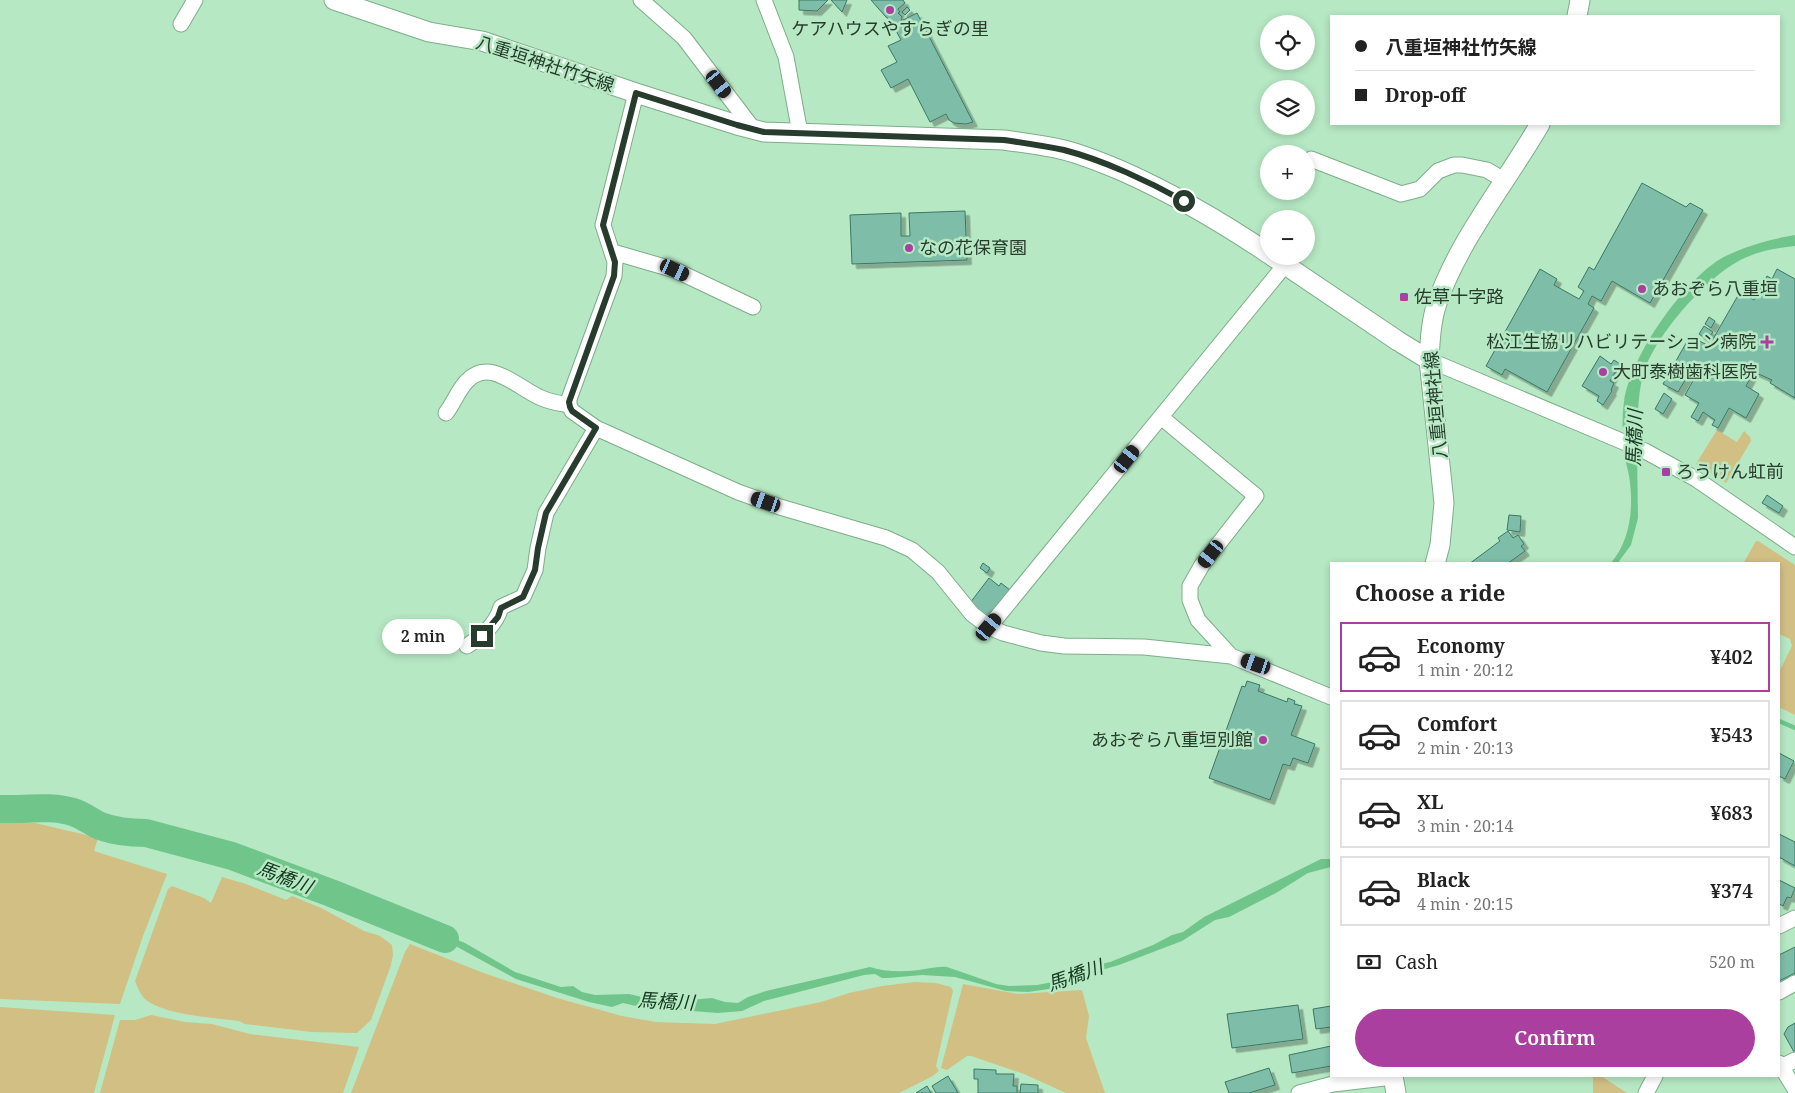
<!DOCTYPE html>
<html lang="en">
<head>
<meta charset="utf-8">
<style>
  :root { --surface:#fff; --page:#f2f2f2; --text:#222; --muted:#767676; --line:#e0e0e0; --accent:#ab3f9f }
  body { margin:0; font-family:"Noto Serif","Noto Sans JP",serif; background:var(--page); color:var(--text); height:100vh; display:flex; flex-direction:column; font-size:19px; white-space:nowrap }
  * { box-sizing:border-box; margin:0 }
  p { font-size:16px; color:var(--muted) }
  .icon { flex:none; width:28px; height:28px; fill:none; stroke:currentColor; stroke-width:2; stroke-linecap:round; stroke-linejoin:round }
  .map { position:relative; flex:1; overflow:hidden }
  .details { position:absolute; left:1330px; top:562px; width:450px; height:515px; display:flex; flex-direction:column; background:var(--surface); border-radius:0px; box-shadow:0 2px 8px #0003 }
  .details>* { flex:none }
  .guide { position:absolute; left:1330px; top:15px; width:450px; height:110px; border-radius:0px; box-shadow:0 2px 8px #0003; display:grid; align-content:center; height:110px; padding:0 25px; background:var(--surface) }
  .fabs { position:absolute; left:1260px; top:15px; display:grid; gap:10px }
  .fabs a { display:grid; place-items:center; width:55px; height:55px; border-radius:50%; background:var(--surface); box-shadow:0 2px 8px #0003; font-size:25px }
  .end { position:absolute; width:22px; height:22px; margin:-11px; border:6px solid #283c2e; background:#fff; box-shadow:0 0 0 2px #fff }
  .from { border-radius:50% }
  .bubble { position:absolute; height:35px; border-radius:18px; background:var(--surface); box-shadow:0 2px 8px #0003; font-size:16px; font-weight:600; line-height:35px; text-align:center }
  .car { position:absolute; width:15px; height:30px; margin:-15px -8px; border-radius:6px; box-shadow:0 0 4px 1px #0007; background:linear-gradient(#222 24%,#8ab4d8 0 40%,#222 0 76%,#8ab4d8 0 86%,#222 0) }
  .guide b { display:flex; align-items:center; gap:18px; height:48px; font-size:19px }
  .guide b+b { border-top:1px solid var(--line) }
  .guide i { width:12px; height:12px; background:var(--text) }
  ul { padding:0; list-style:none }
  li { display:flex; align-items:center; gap:15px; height:70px; margin:0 10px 8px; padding:0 15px; border:2px solid var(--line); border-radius:0px }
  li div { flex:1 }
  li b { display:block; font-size:19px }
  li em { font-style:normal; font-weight:600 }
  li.active { border-color:var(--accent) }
  li>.icon { width:45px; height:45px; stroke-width:1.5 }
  h2 { padding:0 25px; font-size:22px; line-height:60px }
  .pay { display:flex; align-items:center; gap:12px; height:55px; padding:0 25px; font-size:19px }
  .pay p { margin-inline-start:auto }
  .primary-button { display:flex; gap:10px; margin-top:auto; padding:10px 25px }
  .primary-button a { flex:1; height:58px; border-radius:30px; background:var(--accent); color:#fff; font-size:20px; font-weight:600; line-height:58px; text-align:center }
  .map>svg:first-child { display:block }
  .green { fill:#d2bf84 }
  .water { fill:#70c68a }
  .pier { fill:#b6e8c3 }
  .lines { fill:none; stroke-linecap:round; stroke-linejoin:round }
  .stream { stroke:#70c68a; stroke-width:4.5 }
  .river { stroke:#70c68a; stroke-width:28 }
  .building { fill:#7ebea9; stroke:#397866; filter:url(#shadow) }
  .minor-casing { stroke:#7ead8a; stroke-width:17 }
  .major-casing { stroke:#7ead8a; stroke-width:21 }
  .minor { stroke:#fff; stroke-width:15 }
  .major { stroke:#fff; stroke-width:19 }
  .route { stroke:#283c2e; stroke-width:6 }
  .poi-dot { fill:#ab3f9f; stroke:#b6e8c3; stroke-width:2 }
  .labels { text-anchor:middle; stroke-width:5; stroke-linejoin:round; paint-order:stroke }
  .poi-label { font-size:18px; fill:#283c2e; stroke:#b6e8c3; text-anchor:start }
  .street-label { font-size:18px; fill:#283c2e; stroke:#b6e8c3 }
  .water-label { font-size:19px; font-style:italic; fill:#143820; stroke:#b6e8c3 }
</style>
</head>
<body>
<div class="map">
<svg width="1795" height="1093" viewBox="0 0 1795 1093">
  <defs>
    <filter id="shadow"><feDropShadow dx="4.5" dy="4.5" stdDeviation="0" flood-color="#0004"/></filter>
  </defs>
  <rect width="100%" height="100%" fill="#b6e8c3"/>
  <path class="green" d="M1717,430L1737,442L1744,431L1750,437L1751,441L1726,483L1696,464Z
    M1756,541H1758L1795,565V715L1779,707V672L1792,646L1790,639L1779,634V564H1743Z
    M0,818L35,823L95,837L98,838L94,851L167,874L143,936L120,1004L0,999Z
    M222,877L246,884L286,900L292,896L321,908L364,931L380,936L392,945L393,955L391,965L371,1020L357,1033L312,1032L245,1024L239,1021C216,1018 161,1015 144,998C140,994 137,986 135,981L168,889L172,886L204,898L211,903Z
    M410,944L481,972L557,998L622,1016L656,1022L715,1024L821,1002L849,993L882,986L915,982L936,983L951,987L953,991L936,1066L939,1071L931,1077L899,1093H351L405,952Z
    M963,984L1018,994L1082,990L1089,1016L1086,1038L1105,1093H1066L1024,1074L971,1056H967L947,1070L941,1068Z
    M0,1007L115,1015L94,1093H0Z
    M151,1015L185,1022L212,1024L250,1034L359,1047L343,1093H100L120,1020H135Z
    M1593,1076H1601L1627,1093H1593Z"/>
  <path class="water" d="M1795,235V246C1779,248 1762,250 1747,257C1710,272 1654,336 1643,375C1637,398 1638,422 1637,447L1622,440C1623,428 1622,414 1624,402C1630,358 1678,290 1713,264C1732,249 1771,239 1795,235Z
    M1622,442L1637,449L1638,518L1631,545L1617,564H1610C1631,541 1634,506 1629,476C1627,464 1623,455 1622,442Z
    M1321,859H1331V867L1308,873L1276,893L1229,917L1215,920L1182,941L1119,965L1091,973L1084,981L1076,985L1028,992L1006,991L955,977L922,975L888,978H882L875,974L864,975L764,1001L742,1011L718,1013L640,1007L623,1003L612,1007L589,1002L516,979L450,943L410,927L412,922L465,943L515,972L561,987L573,986L582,992L595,995L629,994L646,998L661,997L689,1000L712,998L725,1002L738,1003L748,997L766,991L870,967C885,972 902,972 919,970C928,969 937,966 947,967L996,984L1009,986L1037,985L1064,980L1088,967L1110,962L1153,945L1172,935L1183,932L1204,917Z"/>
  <path class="pier" d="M1620,426L1640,435L1639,459L1620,451Z"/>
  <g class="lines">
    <path class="stream" d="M1779,721L1795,728"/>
    <path class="river" d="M0,809C24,810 50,805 73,812C83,815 91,822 100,826C114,831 131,833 146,833L232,856L331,893L445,939"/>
  </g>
  <path class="building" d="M799,0H828L817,11L799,10Z
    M831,0H847L842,12Z
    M871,0H903L905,3L898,9L900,12L898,13L902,17L901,21L898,23H894L886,17Z
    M907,7L910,10L905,15L902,12Z
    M917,13L973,122L966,124L954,123L949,120L946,114L930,122L908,79L891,88L881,70L897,62L888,46L901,40L893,25Z
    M1642,183L1686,207L1690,203L1703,210L1650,303L1612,281L1601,301L1592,296L1588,304L1594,308L1547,392L1505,369L1502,375L1486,366L1540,269L1557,279L1554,285L1579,299L1584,291L1578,287L1589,267L1594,270Z
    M965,211L967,260L852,264L850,215L901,213V236H910L909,213Z
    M1777,269L1795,279V398L1770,383L1772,380L1754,372L1746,386L1759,394L1746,418L1729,408L1718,428L1712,425L1715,420L1703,412L1698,421L1691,417L1699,403L1685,395L1699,370L1693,367L1678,392L1663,384L1690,336L1709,346L1740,292L1754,300L1767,276L1772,279Z
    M1709,317L1715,321L1711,328L1705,324Z
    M1704,326L1713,332L1707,340L1699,334Z
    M1600,356L1611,364L1614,360L1620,364L1610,381L1614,383L1611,390L1612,391L1603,405L1597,401L1599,396L1582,386Z
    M1664,393L1672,399L1663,414L1655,409Z
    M1767,495L1783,506L1779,513L1762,503Z
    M1509,515L1521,516L1520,532L1507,530Z
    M1508,531L1513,538L1518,535L1524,544L1521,546L1525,551L1507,564H1469L1500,541L1498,538Z
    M983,563L990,568L987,573L980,568Z
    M989,578L999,586L1001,583L1010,590L989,618L970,603Z
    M1247,681L1260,685L1258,691L1287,702L1288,698L1295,701L1294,704L1302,706L1291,735L1315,744L1308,763L1293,758L1290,766L1283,764L1270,800L1209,778L1242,686L1245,687Z
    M1779,753L1794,761L1785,779L1779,776Z
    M1779,834L1795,842V866L1779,857Z
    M1779,880L1795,888L1791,898L1787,897L1783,906L1779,904Z
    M1795,947V973L1779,981V955Z
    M1298,1005L1303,1039L1232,1048L1227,1014Z
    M1331,1006V1027L1316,1029L1313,1009Z
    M1795,1023V1052H1794L1784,1034L1788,1027Z
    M1331,1046V1066L1292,1073L1289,1055Z
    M1269,1068L1275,1085L1249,1093H1229L1225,1082Z
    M974,1069L996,1070V1074H1014L1013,1086H1017V1093H978V1079H974Z
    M948,1076L958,1093H936L932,1086Z
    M1021,1084L1038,1085V1093H1020Z
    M927,1086L931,1093H916Z"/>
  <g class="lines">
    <defs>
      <path id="minor" d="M641,0L684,38L754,130
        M764,0L786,57L800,133
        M181,24L195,0
        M636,93L603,225L615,262L614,276L569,399V405L572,411L596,428L738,492L780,507L886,538L912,550L938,572L972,614L989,627L1003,633L1041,643L1064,646L1144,647L1231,656L1331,697
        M1311,159L1401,194L1420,189L1438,171L1454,165H1462L1487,170L1505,181
        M613,252L675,270L753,307
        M1429,360L1645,451L1696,479L1795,547
        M446,413C454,403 458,390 467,381C489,357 517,387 539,397C549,402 558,403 569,405
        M1161,417L1256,496L1202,565L1190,586V600L1198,620L1231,656
        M989,627L1285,265
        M467,646C482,636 496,625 501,607L523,597L535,570L538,548L546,513L596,428
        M1779,926L1795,918
        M1779,992L1795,983
        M1779,1063L1795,1089
        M1781,1067L1795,1060
        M1299,1093L1333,1084L1393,1077
        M1646,1093L1655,1076"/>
      <path id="major" d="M334,0L429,32L482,41L636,93L737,125L764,132L1004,140C1024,143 1044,145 1064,150C1084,155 1103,163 1122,171C1176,195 1220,221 1269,254
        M1577,16L1580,0
        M1272,256L1398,341L1429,360
        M1435,564L1440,545L1444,503L1429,360C1430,341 1431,321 1437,303C1460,238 1506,183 1540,124
        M1393,1076L1396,1093"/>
    </defs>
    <use href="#minor" class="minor-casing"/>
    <use href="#major" class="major-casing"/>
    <use href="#minor" class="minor"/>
    <use href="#major" class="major"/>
  </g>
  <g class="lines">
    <path class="route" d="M482,636L498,617L501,608L523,597L535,570L538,548L546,513L596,428L572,411L570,407L569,402L614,276L615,262L603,225L636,93L737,125L764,132L1004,140C1024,143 1044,146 1064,150C1103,160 1150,182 1184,201"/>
  </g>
  <g class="poi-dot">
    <circle cx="890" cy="10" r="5"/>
    <circle cx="909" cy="248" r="5"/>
    <circle cx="1642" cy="289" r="5"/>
    <rect x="1399" y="292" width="10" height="10" rx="2.5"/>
    <path d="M1764.5 334.5h5v5h5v5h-5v5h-5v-5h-5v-5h5z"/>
    <circle cx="1603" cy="372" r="5"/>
    <rect x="1661" y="467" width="10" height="10" rx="2.5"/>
    <circle cx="1263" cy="740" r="5"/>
  </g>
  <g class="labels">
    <g class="poi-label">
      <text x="890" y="35" text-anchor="middle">ケアハウスやすらぎの里</text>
      <text x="919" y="254">なの花保育園</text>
      <text x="1652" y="295">あおぞら八重垣</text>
      <text x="1414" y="303">佐草十字路</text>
      <text x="1756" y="348" text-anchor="end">松江生協リハビリテーション病院</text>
      <text x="1613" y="378">大町泰樹歯科医院</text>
      <text x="1676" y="478">ろうけん虹前</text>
      <text x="1253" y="746" text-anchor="end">あおぞら八重垣別館</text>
    </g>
    <g class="street-label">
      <text transform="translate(545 64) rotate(18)" y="6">八重垣神社竹矢線</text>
      <text transform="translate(1436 405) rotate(-95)" y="6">八重垣神社線</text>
    </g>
    <g class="water-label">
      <text transform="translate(1634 438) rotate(-88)" y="7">馬橋川</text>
      <text transform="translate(285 877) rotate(21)" y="7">馬橋川</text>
      <text transform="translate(1075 975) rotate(-19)" y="7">馬橋川</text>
      <text transform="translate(666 1001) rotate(3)" y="7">馬橋川</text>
    </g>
  </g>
</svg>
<div class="fabs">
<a><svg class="icon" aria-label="locate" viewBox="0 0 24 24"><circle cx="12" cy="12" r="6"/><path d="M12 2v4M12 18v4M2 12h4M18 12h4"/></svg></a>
<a><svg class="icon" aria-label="layers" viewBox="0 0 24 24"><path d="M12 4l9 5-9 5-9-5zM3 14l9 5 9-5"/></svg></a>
<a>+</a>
<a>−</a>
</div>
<i class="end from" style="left:1184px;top:201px"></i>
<i class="end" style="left:482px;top:636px"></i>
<div class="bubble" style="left:382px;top:619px;width:82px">2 min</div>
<i class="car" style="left:719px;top:84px;rotate:143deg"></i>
<i class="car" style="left:675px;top:270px;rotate:115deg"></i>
<i class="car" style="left:1127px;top:459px;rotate:39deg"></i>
<i class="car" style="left:766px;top:502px;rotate:289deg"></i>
<i class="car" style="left:1211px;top:554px;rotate:218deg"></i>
<i class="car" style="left:989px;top:627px;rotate:40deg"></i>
<i class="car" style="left:1256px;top:664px;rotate:289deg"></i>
<div class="guide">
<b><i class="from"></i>八重垣神社竹矢線</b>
<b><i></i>Drop-off</b>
</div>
<section class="details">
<h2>Choose a ride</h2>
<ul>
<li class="active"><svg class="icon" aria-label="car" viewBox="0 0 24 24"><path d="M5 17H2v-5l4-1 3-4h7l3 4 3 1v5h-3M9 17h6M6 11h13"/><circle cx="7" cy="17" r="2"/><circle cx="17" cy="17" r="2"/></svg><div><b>Economy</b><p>1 min · 20:12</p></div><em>¥402</em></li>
<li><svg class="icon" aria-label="car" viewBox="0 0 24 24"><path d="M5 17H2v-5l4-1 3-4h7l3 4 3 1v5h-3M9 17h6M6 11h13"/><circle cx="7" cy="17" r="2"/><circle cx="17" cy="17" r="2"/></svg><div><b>Comfort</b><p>2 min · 20:13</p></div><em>¥543</em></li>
<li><svg class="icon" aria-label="car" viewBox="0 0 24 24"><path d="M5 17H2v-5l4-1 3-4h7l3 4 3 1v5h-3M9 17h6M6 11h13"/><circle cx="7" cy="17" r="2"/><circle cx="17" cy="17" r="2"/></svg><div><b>XL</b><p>3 min · 20:14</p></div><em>¥683</em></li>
<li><svg class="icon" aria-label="car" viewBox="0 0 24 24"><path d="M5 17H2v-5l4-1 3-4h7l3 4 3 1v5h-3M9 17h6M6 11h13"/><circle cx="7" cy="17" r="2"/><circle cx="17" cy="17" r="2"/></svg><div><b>Black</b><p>4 min · 20:15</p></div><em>¥374</em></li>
</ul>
<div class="pay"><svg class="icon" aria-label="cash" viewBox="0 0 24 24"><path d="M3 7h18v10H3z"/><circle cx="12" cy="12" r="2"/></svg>Cash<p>520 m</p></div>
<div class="primary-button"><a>Confirm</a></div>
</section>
</div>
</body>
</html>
